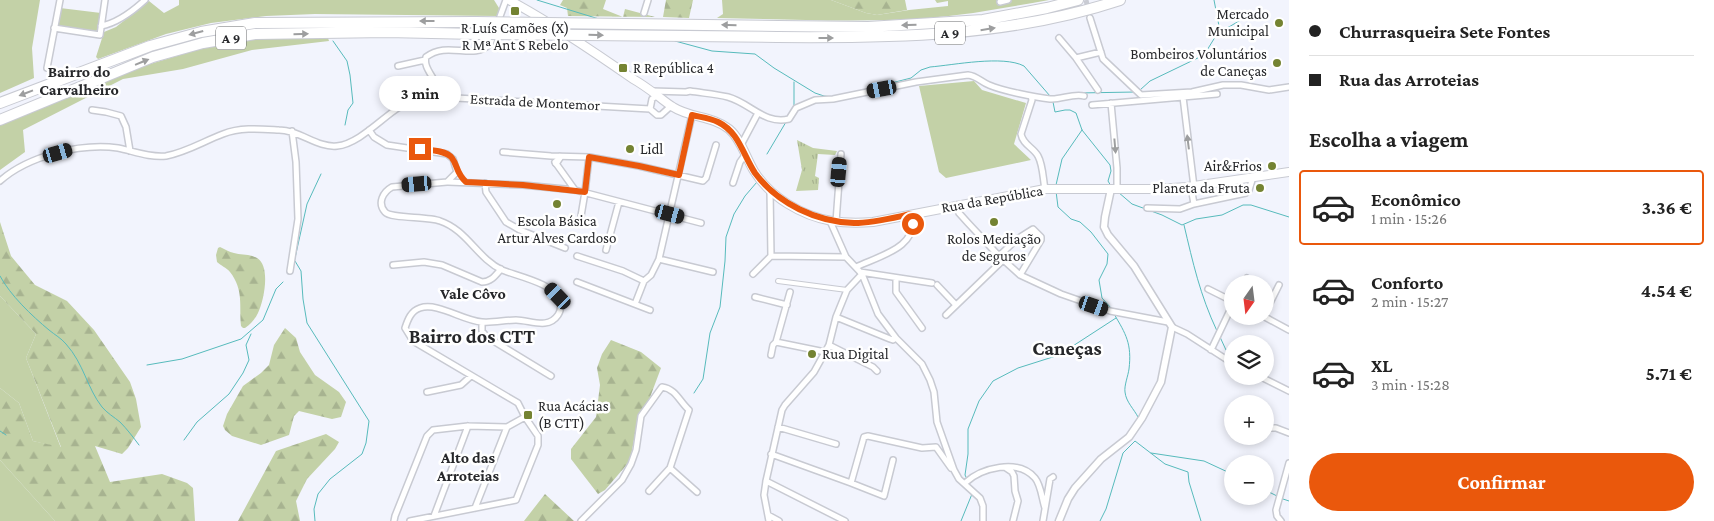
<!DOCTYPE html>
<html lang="pt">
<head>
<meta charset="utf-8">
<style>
  :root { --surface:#fff; --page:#f6f6f6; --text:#222; --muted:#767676; --line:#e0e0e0; --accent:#ea580c }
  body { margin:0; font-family:"Crimson Pro",serif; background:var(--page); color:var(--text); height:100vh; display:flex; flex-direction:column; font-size:19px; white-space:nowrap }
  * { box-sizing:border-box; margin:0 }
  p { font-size:16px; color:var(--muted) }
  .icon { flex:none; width:28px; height:28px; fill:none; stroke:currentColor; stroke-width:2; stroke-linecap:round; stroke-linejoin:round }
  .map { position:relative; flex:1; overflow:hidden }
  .sheet { display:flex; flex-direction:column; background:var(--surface); width:425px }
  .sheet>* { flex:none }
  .banner { display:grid; align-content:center; height:110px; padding:0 20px; background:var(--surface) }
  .needle { width:32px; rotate:194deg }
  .fabs { position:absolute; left:1224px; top:275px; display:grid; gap:10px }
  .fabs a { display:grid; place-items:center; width:50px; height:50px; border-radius:50%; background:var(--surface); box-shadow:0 2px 8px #0003; font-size:25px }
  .end { position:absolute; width:22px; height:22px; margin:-11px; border:6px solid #ea580c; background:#fff; box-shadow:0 0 0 2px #fff }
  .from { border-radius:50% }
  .bubble { position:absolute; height:35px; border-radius:18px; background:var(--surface); box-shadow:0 2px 8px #0003; font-size:16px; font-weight:700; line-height:35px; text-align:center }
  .car { position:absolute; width:15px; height:30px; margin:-15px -8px; border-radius:6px; box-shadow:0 0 4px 1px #0007; background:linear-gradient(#222 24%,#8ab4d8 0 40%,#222 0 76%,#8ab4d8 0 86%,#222 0) }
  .banner b { display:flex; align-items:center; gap:18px; height:48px; font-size:19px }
  .banner b+b { border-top:1px solid var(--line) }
  .banner i { width:12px; height:12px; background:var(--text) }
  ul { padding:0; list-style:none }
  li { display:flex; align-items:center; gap:15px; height:75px; margin:0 10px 8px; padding:0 10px; border:2px solid transparent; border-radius:5px }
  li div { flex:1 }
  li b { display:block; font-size:19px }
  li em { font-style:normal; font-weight:700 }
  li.selected { border-color:var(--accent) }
  li>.icon { width:45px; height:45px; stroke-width:1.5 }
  h2 { padding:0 20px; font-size:22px; line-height:60px }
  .primary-button { display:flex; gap:10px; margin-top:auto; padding:10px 20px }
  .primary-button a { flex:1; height:58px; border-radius:30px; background:var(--accent); color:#fff; font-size:20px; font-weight:700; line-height:58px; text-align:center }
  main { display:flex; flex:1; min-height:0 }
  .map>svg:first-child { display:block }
  .grass { fill:#c3d1a7 }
  .forest { fill:url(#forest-firs) }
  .park { fill:url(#park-tufts) }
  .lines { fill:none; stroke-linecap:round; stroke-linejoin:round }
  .stream { stroke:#57bbbc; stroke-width:1 }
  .minor-tunnel { stroke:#c9cbd3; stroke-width:5; stroke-dasharray:5 2.5; stroke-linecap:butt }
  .pedestrian-casing { stroke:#c8cad2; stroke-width:6 }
  .minor-casing { stroke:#c8cad2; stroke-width:8 }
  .tertiary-casing { stroke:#c8cad2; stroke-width:9 }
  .secondary-casing { stroke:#c8cad2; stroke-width:10 }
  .motorway-casing { stroke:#c8cad2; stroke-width:12 }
  .pedestrian { stroke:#fff; stroke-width:4 }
  .minor { stroke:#fff; stroke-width:5 }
  .tertiary { stroke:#fff; stroke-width:6 }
  .secondary { stroke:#fff; stroke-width:8 }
  .motorway { stroke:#fff; stroke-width:10 }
  .motorway-bridge-casing { stroke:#c8cad2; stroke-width:12; stroke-linecap:butt }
  .motorway-bridge { stroke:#fff; stroke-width:10 }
  .oneway { fill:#9d9e9f }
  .route { stroke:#ea580c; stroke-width:6 }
  .poi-dot { fill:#748332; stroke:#fff; stroke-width:2 }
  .labels { text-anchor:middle; stroke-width:5; stroke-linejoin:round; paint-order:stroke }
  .shield { fill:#fff; stroke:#67686a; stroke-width:1 }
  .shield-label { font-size:14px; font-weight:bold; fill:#26272a }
  .poi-label { font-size:15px; fill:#26272a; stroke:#fff; text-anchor:end }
  .street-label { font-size:15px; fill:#26272a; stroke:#fff }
  .neighbourhood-label { font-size:16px; font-weight:bold; fill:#26272a; stroke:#fff }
  .district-label { font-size:20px; font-weight:bold; fill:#26272a; stroke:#fff }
</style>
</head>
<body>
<main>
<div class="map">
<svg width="1289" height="521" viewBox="0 0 1289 521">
  <defs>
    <pattern id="forest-firs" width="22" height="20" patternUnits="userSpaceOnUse" patternTransform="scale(1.25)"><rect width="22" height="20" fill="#c3d1a7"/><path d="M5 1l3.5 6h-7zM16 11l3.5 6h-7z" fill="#a7b390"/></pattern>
    <pattern id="park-tufts" width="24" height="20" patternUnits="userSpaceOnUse" patternTransform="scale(1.25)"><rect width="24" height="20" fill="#c3d1a7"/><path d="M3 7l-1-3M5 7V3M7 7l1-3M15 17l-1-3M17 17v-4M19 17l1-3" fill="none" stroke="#a7b390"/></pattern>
  </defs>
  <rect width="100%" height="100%" fill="#f2f4fd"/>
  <path class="grass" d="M0,0H40L32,48L34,78L0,93Z
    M179,0H494L499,8L498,16L315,14L266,16L211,23L166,34L98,59L96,57L104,32L116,27L149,1L164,13L179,5Z
    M722,0H831L866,13L877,15L909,10L948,6V1L937,3L935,0H1049C1009,7 969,15 928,18C858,23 787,19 717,18L723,14Z
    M60,8L101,13L99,31L97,33L58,27Z
    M256,38H328L329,41L252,50L183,69L123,79L23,130L25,152L0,170V124L150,64L210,46Z
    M974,81L982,90L1026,103L1014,144L1031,160L946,178L939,172L919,86Z
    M0,296L36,334L26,358L61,448L33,441L19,403L0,388Z
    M0,460L55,521H0Z"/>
  <path class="forest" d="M563,0H606L603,9L623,17L625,9L655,17L568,16L567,8L560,5Z
    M666,0H693L689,18L663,17Z
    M831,0H905L907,10L877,15L866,13Z
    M0,222L11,256L35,285L67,301L94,330L130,382L136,399L141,427L128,448L122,454L95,446L110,482L162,474L187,483L193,488L195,521H55L0,460V388L19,403L33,441L61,447L26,358L36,334L0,296Z
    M220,247C225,249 229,252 234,253C241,255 251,254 257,258C271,266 264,301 258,313C255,319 251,324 245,328H243L241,326C239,306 244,290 230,272C226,267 221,266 217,262L216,255L218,248Z
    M285,328L296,338L300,352L315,375L339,392L346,402L341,417L332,419L299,411L294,416L289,435L261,445L232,436L225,430L223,426L227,414L243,386L261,373L269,365L274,345Z
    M611,340L641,352L661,368L634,440L630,461L605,490L598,494L571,459V449L596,417L600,385L597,368L602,354Z
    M326,434L339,442L335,449L307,479L296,501L300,521H238L276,451Z
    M545,494L574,521H524Z"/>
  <path class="park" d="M797,140L813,148L837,151L835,155L818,154L815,176L819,178L818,190L796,191L802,170Z"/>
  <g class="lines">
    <path class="stream" d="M537,0L599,19
      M1214,0L1220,31
      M333,41L347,61L350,75L353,103L348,110L345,125
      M675,41L712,51L755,54L774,68L815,93L824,96L832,97
      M794,82V107
      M1140,90L1150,81L1204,55L1217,34L1256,11
      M860,91L911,78L921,70L930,67C954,65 1003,55 1024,66L1050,96H1059
      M1078,93L1136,92
      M846,94L854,92
      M1053,102L1055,112L1065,110H1070L1076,113L1082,130L1110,165L1111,171L1108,181L1111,186
      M767,154L786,122
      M1056,185L1062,159L1082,130
      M1056,191L1058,207L1071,219L1080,222L1091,232L1108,254L1107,264L1099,280L1102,298L1111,308
      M1118,192L1132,204L1162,215L1182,225L1196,219L1222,215L1243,205H1251L1289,217
      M1184,225C1193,263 1200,295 1217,331
      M295,261L301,271L303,299L307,323L369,421L366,443L362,454L330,479L318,494L314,509L315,521
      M293,267L307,204L321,174
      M0,276C10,295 32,316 49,330C55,335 61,338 66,344C84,364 87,388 102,407C107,413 114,417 120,422C127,429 133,437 139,445
      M1114,314C1126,334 1132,344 1129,369C1128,376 1124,386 1125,392C1126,402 1134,409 1138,417
      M1220,337L1226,350
      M147,365L182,359L241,339L263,320L276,289L283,282
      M694,393L703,379L710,333L720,307L725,261L726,237L734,214L745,196L757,182
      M0,431L6,435
      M184,440L197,422L229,394L243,373L249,360L246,345L251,334
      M1151,453L1204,461L1232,474
      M967,479L965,475L968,454V429L979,401L993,381L1018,368L1059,355L1116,318
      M1265,490L1277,496
      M1280,498L1289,501
      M961,521L972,494
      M1100,521L1106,509L1123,453L1135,441L1165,464L1188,472L1189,482L1201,521"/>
    <path class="minor-tunnel" d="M1086,0L1090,18"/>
    <defs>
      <path id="pedestrian" d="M778,281L847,290"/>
      <path id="minor" d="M1000,2L1008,0
        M644,13L648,0
        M1090,18L1103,59L1141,95L1192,92L1223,85H1241L1269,90L1289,87
        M101,26C118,23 133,11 145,0
        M54,28L100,35L105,0
        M1059,38L1076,58L1101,52
        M1076,58L1098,90
        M398,66L425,60
        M47,68L60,0
        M652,91L686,92L690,91C702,93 716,94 728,97C750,103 765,125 789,119L796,108L815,100L833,99L916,82L968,75C977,76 981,82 989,85C1003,91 1034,97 1050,99C1061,100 1073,93 1084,96
        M1031,96L1032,100L1021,134C1023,145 1033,147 1038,156C1043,165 1043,179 1045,189
        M438,97C441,81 422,70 426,57C448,40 473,61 490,44L506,0
        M1183,97L1194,187
        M1111,103L1117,168V189
        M1092,105L1217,94
        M650,109L657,115H661L671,106
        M650,109L652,99L658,95
        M92,110L106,112L121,116L126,127L130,151
        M369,130L374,137L387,145L447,154L453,159L457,172L447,182L392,187C383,192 377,203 385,212C391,219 428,216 440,221C467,230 477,258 502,270C517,276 556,284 560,301C561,306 561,311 558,315C548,330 530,320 516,320C505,320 493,323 482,322C463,321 438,302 420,308C411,311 408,319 405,328L413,341L518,403L525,417L538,436V445L516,500L410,521
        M741,145L758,113
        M503,152L551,156L589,157L639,166L703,181L706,178L716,145
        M555,162L575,190
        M0,181C28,156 80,143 118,148C133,151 150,158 166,156C187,152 204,141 223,134C241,127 261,129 279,130C300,130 317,148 337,146C358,144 381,119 398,108C411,101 424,98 438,97L650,109
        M448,182L523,185L575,190L701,223
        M485,183L486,192L506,222L520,230L565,248
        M733,183L740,162L745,155
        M1194,204L1246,193L1249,190L1253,177
        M956,205L959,213L968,223L999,256L1020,275L1061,294L1110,311L1168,322
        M1147,208L1180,209L1194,204L1191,187
        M830,221L846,257L862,274L878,314L896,338L922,364L930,380L934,392L937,422L954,470L959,479L980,498L983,506V521
        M580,222L585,192L589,157
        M836,222L841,154
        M606,250L619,202
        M577,256L623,271L644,281
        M771,256L846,257
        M999,256L1017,239L1033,229L1041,237V240L1020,275
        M659,259L713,272
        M393,265L424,262L442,265L482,282C491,282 495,276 501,269
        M856,267C879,256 921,247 911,214
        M290,271L298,219L296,162L292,131
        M860,272L932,283
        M753,274L771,256L770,190
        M896,278V292L922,328
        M577,282L650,310
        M1244,284L1247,278
        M937,285L956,305
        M1208,289L1232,301
        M755,297L787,305
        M635,304L644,281L651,275L659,259L692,115
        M1265,313L1279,285
        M946,315L1003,260
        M1263,316L1289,330
        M836,317L890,339L893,340L896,338
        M482,322V331L487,337L551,376
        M1172,327L1187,334L1232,363
        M776,342L825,352
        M829,345L873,367L877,371
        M1211,350L1232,306
        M771,355L773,345L776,342L790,292
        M1259,376L1289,391
        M427,392L461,385L471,376
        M778,427L836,444
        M1269,428H1276L1289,433
        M771,454L851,483L864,437L868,436L922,448L936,447L951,468
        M670,468L697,492
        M1006,468L1012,472L1014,476L1015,491L1018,501L1013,521
        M766,481L845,521
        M851,483L884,496L893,460
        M965,483C981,468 1018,458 1035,478C1041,485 1042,499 1045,508
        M475,508L507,427
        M768,515L779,521
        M434,516L468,426
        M394,521L395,516L427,436L433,430L468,426L507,427L525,417
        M581,521L622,480L631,464L636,450L641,416L659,391L662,387C676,389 679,401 689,410L670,468L649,491
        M769,521L764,495L766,481L782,410L785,405L814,372L829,345L836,317L847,290L862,274
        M1043,521L1050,479L1053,477
        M1281,521L1277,516L1276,510L1289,463"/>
      <path id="tertiary" d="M556,163L560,157
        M1059,521L1068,499L1075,488L1101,459L1129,437L1142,418L1161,382L1172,327L1134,266L1108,235L1104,227L1105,217L1111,189"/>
      <path id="secondary" d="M509,0C552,23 593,51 633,79C642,84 650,90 658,96C663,100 668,104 673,107C690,118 713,116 729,129C741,139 746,158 754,171C770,197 802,216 832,221C845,223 859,223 873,222L1045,189H1156L1187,187L1289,172"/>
      <path id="motorway" d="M778,26L868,27L983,20L1047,8L1078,0
        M777,37C892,38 1009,37 1120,0
        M0,103L150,46L201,32L255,23L476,22
        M0,120L153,57L203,43L255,34L387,32L477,34"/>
    </defs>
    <use href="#pedestrian" class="pedestrian-casing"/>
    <use href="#minor" class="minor-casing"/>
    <use href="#tertiary" class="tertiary-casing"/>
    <use href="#secondary" class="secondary-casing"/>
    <use href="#motorway" class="motorway-casing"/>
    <use href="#pedestrian" class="pedestrian"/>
    <use href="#minor" class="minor"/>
    <use href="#tertiary" class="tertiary"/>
    <use href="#secondary" class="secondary"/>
    <use href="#motorway" class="motorway"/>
    <defs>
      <path id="motorway-bridge" d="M476,22L778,26
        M477,34L777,37"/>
    </defs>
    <use href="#motorway-bridge" class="motorway-bridge-casing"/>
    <use href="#motorway-bridge" class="motorway-bridge"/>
  </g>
  <defs><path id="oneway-solid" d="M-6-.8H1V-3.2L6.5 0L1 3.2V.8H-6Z" transform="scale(1.25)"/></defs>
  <g class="oneway">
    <use href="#oneway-solid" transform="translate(427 21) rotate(-180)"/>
    <use href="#oneway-solid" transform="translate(729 25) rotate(-179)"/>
    <use href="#oneway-solid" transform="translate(909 25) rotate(178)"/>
    <use href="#oneway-solid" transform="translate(988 29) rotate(-9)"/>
    <use href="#oneway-solid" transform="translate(196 33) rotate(165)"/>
    <use href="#oneway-solid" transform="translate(301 34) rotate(-1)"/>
    <use href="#oneway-solid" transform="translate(596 35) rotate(1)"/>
    <use href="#oneway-solid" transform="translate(826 38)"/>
    <use href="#oneway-solid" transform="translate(142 62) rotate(-22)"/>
    <use href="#oneway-solid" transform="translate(26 93) rotate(159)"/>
    <use href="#oneway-solid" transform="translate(1188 142) rotate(-97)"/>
    <use href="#oneway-solid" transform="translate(1115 146) rotate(85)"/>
  </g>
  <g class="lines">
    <path class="route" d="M420,149C429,150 446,150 452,158C458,166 456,173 466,182L523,185L585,192L589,157L639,166L679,175L692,115C700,117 710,118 718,122C739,132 743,155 755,173C778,204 817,222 854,223C873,223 892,218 911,214L913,224"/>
  </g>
  <g class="poi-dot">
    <rect x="510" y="6" width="10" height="10" rx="2.5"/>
    <circle cx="1279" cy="23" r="5"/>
    <circle cx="1277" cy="63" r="5"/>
    <rect x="618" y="63" width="10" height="10" rx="2.5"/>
    <circle cx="630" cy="149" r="5"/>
    <circle cx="1272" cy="166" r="5"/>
    <circle cx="1260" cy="188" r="5"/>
    <circle cx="557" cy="204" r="5"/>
    <circle cx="994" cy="222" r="5"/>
    <circle cx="812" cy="354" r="5"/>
    <rect x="523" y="410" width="10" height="10" rx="2.5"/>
  </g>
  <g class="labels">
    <g class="shield">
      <rect x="935" y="21.5" width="30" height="23" rx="4"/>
      <rect x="216" y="26.5" width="30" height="23" rx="4"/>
    </g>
    <g class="shield-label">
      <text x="950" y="38">A 9</text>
      <text x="231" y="43">A 9</text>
    </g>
    <g class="poi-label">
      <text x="1269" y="19">Mercado<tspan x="1269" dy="17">Municipal</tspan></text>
      <text x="515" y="33" text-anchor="middle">R Luís Camões (X)<tspan x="515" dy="17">R Mª Ant S Rebelo</tspan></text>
      <text x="1267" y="59">Bombeiros Voluntários<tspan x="1267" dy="17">de Caneças</tspan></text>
      <text x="633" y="73" text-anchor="start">R República 4</text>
      <text x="640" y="154" text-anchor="start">Lidl</text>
      <text x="1262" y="171">Air&amp;Frios</text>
      <text x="1250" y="193">Planeta da Fruta</text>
      <text x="557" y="226" text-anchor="middle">Escola Básica<tspan x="557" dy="17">Artur Alves Cardoso</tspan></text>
      <text x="994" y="244" text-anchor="middle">Rolos Mediação<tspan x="994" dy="17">de Seguros</tspan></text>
      <text x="822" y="359" text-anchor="start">Rua Digital</text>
      <text x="538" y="411" text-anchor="start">Rua Acácias<tspan x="538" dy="17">(B CTT)</tspan></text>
    </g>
    <g class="street-label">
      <text transform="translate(535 102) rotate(3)" y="5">Estrada de Montemor</text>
      <text transform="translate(992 199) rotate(-10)" y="5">Rua da República</text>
    </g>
    <g class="neighbourhood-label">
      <text x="79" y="77">Bairro do<tspan x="79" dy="18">Carvalheiro</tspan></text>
      <text x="473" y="299">Vale Côvo</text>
      <text x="468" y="463">Alto das<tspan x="468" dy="18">Arroteias</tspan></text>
    </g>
    <g class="district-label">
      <text x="472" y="343">Bairro dos CTT</text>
      <text x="1067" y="355">Caneças</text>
    </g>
  </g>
</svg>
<div class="fabs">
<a><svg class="needle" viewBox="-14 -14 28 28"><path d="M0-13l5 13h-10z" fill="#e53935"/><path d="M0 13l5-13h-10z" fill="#767676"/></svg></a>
<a><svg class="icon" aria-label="layers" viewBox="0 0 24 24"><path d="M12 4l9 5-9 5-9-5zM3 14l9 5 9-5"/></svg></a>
<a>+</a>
<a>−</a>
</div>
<i class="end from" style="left:913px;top:224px"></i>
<i class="end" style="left:420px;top:149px"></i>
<div class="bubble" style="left:379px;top:76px;width:82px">3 min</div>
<i class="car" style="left:882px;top:89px;rotate:259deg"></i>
<i class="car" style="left:58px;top:153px;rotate:74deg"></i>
<i class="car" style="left:839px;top:172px;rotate:5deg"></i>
<i class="car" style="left:417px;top:184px;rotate:265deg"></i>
<i class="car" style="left:670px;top:214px;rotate:105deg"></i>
<i class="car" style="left:558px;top:296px;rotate:316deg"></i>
<i class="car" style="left:1094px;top:306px;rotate:109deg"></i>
</div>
<section class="sheet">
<div class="banner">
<b><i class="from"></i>Churrasqueira Sete Fontes</b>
<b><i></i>Rua das Arroteias</b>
</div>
<h2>Escolha a viagem</h2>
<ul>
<li class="selected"><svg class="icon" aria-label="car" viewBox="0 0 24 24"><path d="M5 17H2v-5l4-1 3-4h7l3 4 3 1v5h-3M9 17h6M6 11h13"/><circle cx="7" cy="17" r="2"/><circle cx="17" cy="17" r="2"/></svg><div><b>Econômico</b><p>1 min · 15:26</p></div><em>3.36 €</em></li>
<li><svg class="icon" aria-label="car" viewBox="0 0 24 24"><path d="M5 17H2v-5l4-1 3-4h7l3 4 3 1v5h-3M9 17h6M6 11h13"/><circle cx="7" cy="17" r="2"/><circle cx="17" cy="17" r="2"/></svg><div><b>Conforto</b><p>2 min · 15:27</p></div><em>4.54 €</em></li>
<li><svg class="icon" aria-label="car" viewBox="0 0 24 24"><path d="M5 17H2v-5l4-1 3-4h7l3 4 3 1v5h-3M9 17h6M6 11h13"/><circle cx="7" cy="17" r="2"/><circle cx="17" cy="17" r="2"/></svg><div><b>XL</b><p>3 min · 15:28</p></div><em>5.71 €</em></li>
</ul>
<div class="primary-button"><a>Confirmar</a></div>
</section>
</main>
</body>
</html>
